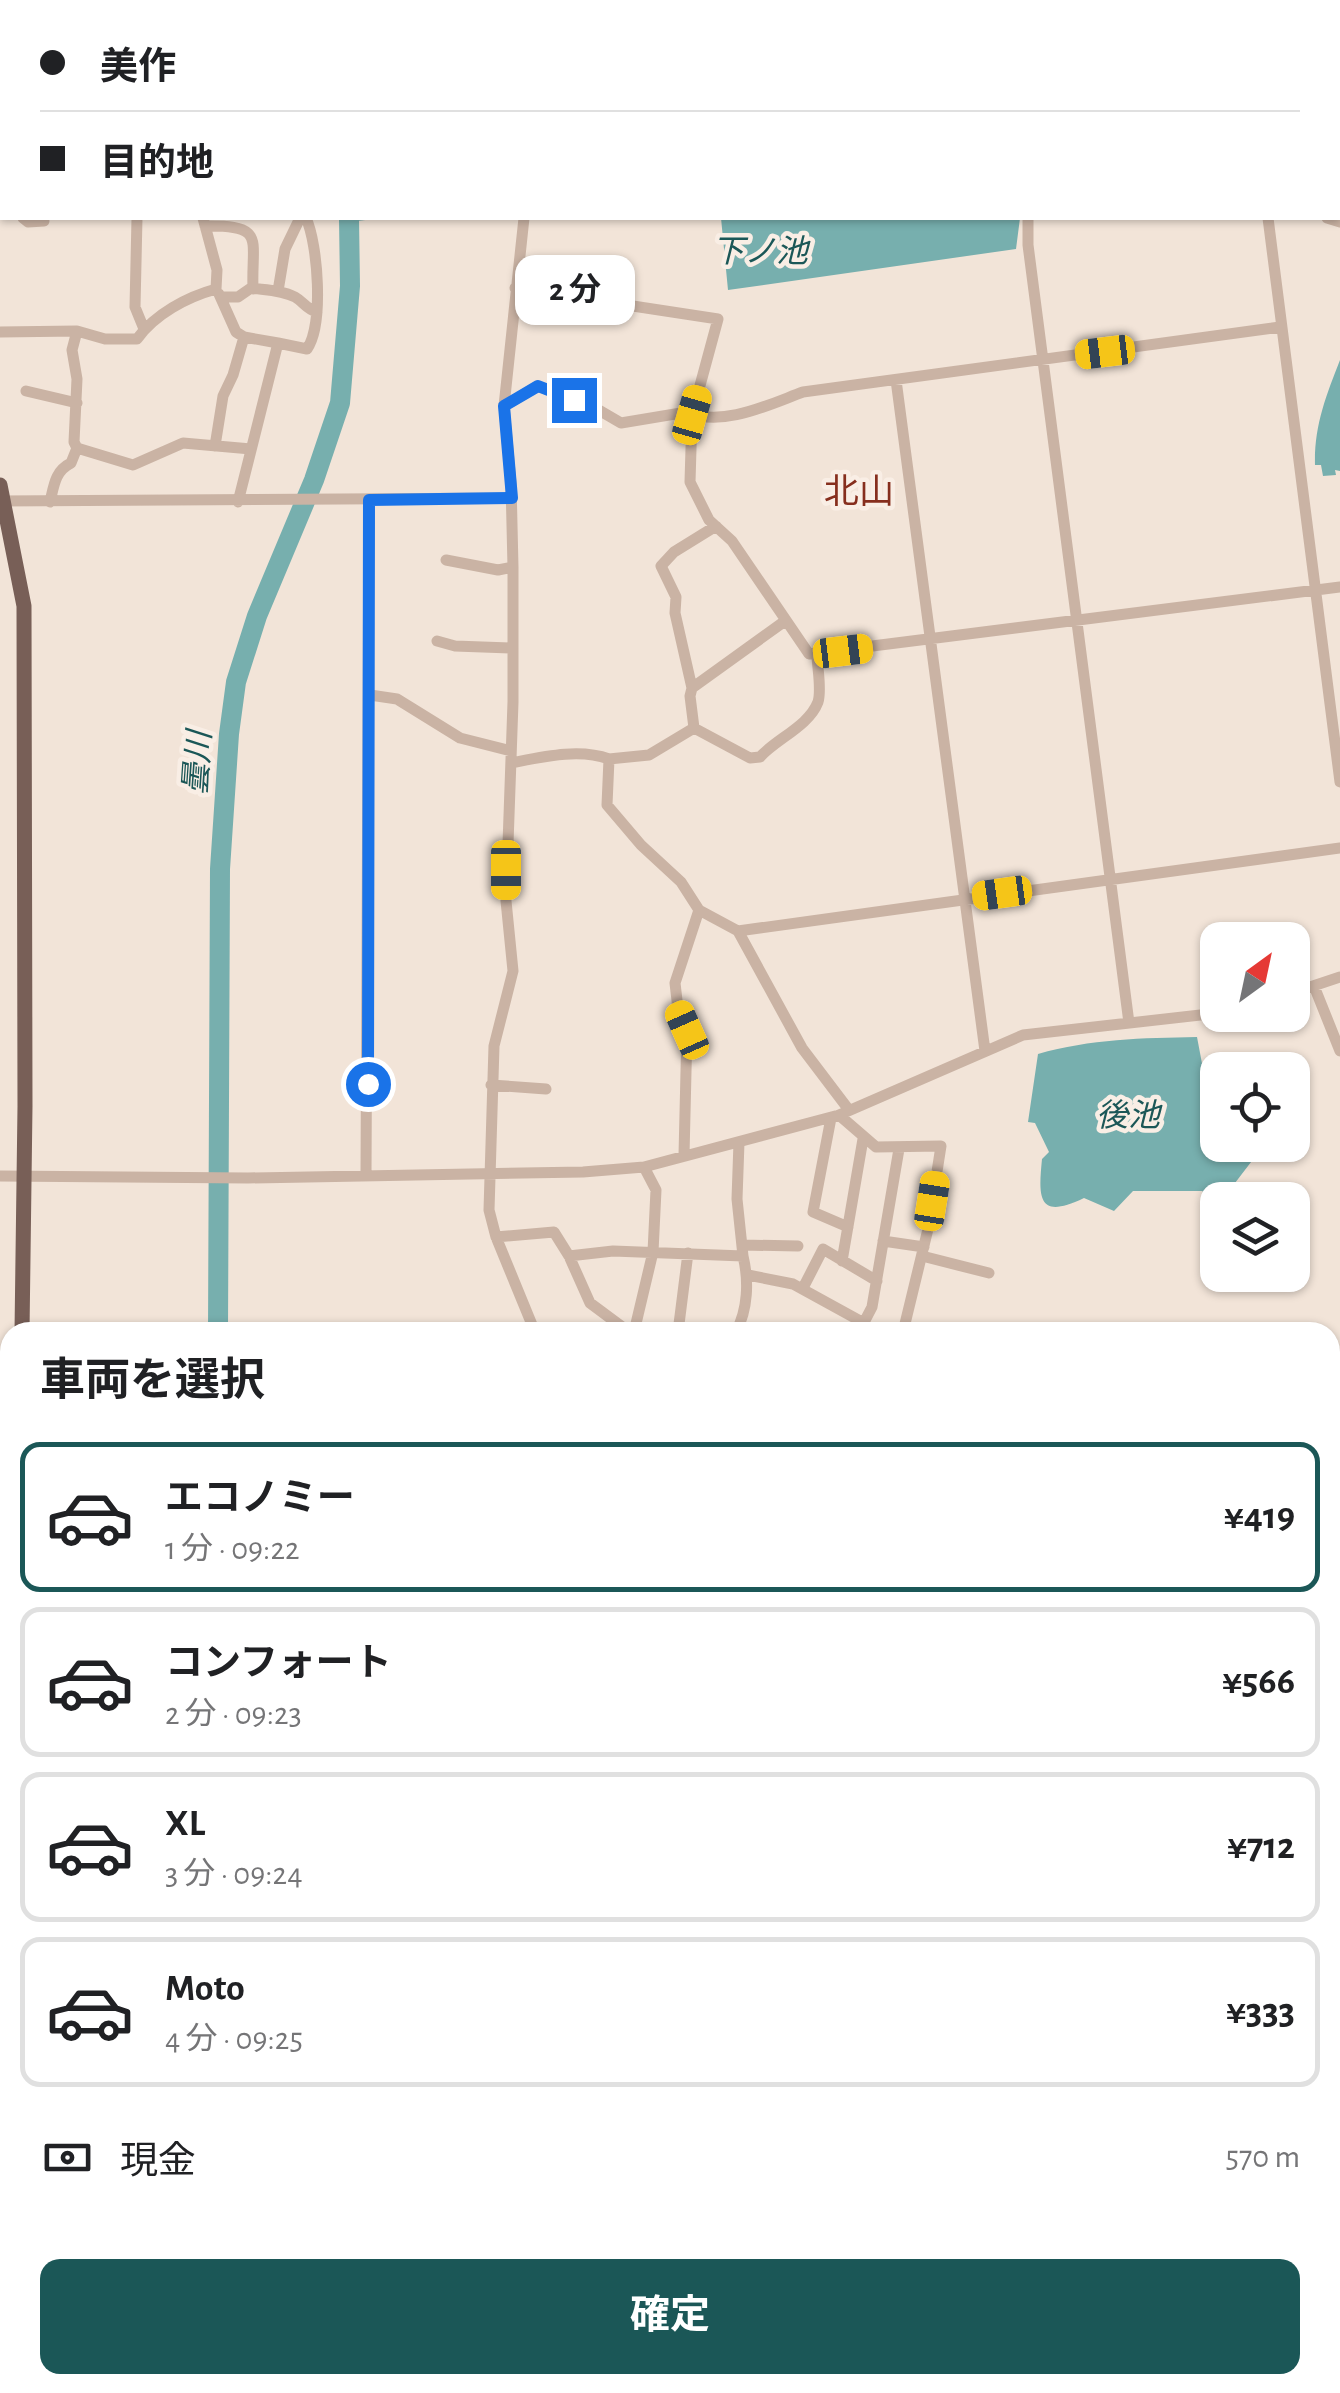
<!DOCTYPE html>
<html lang="ja">
<head>
<meta charset="utf-8">
<style>
  :root { --surface:#fff; --page:#f6f6f6; --text:#202124; --muted:#757577; --line:#e0e0e0; --accent:#1b5757 }
  body { margin:0; font-family:"Alegreya Sans","Noto Sans JP",sans-serif; background:var(--page); color:var(--text); height:100vh; display:flex; flex-direction:column; font-size:38px; white-space:nowrap }
  * { box-sizing:border-box; margin:0 }
  p { font-size:32px; color:var(--muted) }
  .icon { flex:none; width:55px; height:55px; fill:none; stroke:currentColor; stroke-width:2; stroke-linecap:round; stroke-linejoin:round }
  .map { position:relative; flex:1; overflow:hidden }
  .drawer { position:absolute; left:0px; top:1322px; width:1340px; height:1072px; display:flex; flex-direction:column; background:var(--surface); border-radius:30px 30px 0 0; box-shadow:0 2px 8px #0004 }
  .drawer>* { flex:none }
  .guide { position:absolute; left:0px; top:0px; width:1340px; height:220px; box-shadow:0 2px 8px #0004; display:grid; align-content:center; height:220px; padding:0 40px; background:var(--surface) }
  .needle { width:65px; rotate:33deg }
  .fabs { position:absolute; left:1200px; top:922px; display:grid; gap:20px }
  .fabs a { display:grid; place-items:center; width:110px; height:110px; border-radius:20px; background:var(--surface); box-shadow:0 2px 8px #0004; font-size:50px }
  .end { position:absolute; width:45px; height:45px; margin:-22px; border:12px solid #1a73e8; background:#fff; box-shadow:0 0 0 5px #fff }
  .from { border-radius:50% }
  .bubble { position:absolute; height:70px; border-radius:20px; background:var(--surface); box-shadow:0 2px 8px #0004; font-size:32px; font-weight:700; line-height:70px; text-align:center }
  .car { position:absolute; width:30px; height:60px; margin:-30px -15px; border-radius:12px; box-shadow:0 0 8px 2px #0007; background:linear-gradient(#f5c518 24%,#345 0 40%,#f5c518 0 76%,#345 0 86%,#f5c518 0) }
  .guide b { display:flex; align-items:center; gap:35px; height:95px; font-size:38px }
  .guide b+b { border-top:2px solid var(--line) }
  .guide i { width:25px; height:25px; background:var(--text) }
  ul { padding:0; list-style:none }
  li { display:flex; align-items:center; gap:30px; height:150px; margin:0 20px 15px; padding:0 20px; border:5px solid var(--line); border-radius:20px }
  li div { flex:1 }
  li b { display:block; font-size:38px }
  li em { font-style:normal; font-weight:700 }
  li.selected { border-color:var(--accent) }
  li>.icon { width:90px; height:90px; stroke-width:1.5 }
  h2 { padding:0 40px; font-size:45px; line-height:120px }
  .pay { display:flex; align-items:center; gap:25px; height:110px; padding:0 40px; font-size:38px }
  .pay p { margin-inline-start:auto }
  .action { display:flex; gap:20px; margin-top:auto; padding:20px 40px }
  .action a { flex:1; height:115px; border-radius:20px; background:var(--accent); color:#fff; font-size:40px; font-weight:700; line-height:115px; text-align:center }
  .map>svg:first-child { display:block }
  .water { fill:#77afae }
  .lines { fill:none; stroke-linecap:round; stroke-linejoin:round }
  .stream { stroke:#77afae; stroke-width:4 }
  .river { stroke:#77afae; stroke-width:20 }
  .minor { stroke:#cab3a4; stroke-width:11 }
  .major { stroke:#785f57; stroke-width:15 }
  .route { stroke:#1a73e8; stroke-width:12 }
  .labels { text-anchor:middle; stroke-width:9; stroke-linejoin:round; paint-order:stroke }
  .water-label { font-size:32px; font-style:italic; fill:#1b5757; stroke:#f9eee5 }
  .quarter-label { font-size:35px; fill:#862e1d; stroke:#f9eee5 }
</style>
</head>
<body>
<div class="map">
<svg width="1340" height="2393" viewBox="0 0 1340 2393">
  <rect width="100%" height="100%" fill="#f2e4d8"/>
  <path class="water" d="M721,218H1020L1016,249L728,290Z
    M1340,360V471L1335,470L1336,475L1323,476L1321,465H1315C1314,426 1326,396 1340,360Z
    M1197,1037L1204,1074L1217,1096L1218,1145H1257L1261,1149L1222,1200L1217,1201L1202,1191H1133L1114,1211L1084,1198C1038,1220 1038,1199 1042,1159L1049,1152L1035,1123L1028,1122L1038,1054C1090,1039 1143,1038 1197,1037Z"/>
  <g class="lines">
    <path class="stream" d="M349,220L365,218"/>
    <path class="river" d="M367,2L368,0
      M218,1332L220,869L229,734L236,682L257,616L314,480L340,403L350,286L349,218
      M1330,1803L1340,1809
      M452,2385L456,2393"/>
    <path class="minor" d="M837,0L843,2
      M865,0V2
      M1001,0L1006,2
      M1243,0V2
      M548,2V0
      M684,2L685,0
      M802,2L809,0
      M1066,2L1067,0
      M1338,28L1340,26
      M1338,96L1340,97
      M0,107H2
      M0,197L2,199
      M23,218L28,222L44,221
      M137,218L135,307L144,329
      M524,218L504,406L511,483L513,567V702L506,901L513,971L494,1046L489,1210L496,1237L535,1332
      M1028,218V245L1129,1023
      M1268,218L1340,782
      M1327,218L1340,222
      M205,226C267,225 251,239 253,289
      M515,288L718,319L692,415L690,482L709,520L732,541L809,654L1340,587
      M278,291L285,249L300,218
      M219,294L236,332L244,337L278,343
      M221,297H238L251,288C265,290 282,290 295,297C304,302 306,309 317,312
      M0,332L77,331L105,339H137C155,314 187,297 216,289L217,270L203,218
      M896,380L985,1051
      M26,391L77,403
      M504,406L538,386L597,409L621,423L687,412C722,428 770,404 803,392L1280,327
      M215,446L223,396L233,375L244,337
      M77,448L133,465L183,443L251,449
      M0,501L512,498
      M50,502C54,485 55,471 71,463L77,448L74,442L77,379L72,350L77,331
      M238,502L278,343L307,349C324,325 318,244 306,218
      M716,526L674,552L661,566L676,597L675,613L692,688L690,696L694,728L750,758L760,757C776,739 809,726 818,702C822,689 817,667 817,654
      M446,560L498,570L513,567
      M437,641L455,646L513,648
      M692,688L785,621
      M370,695L397,699L460,738L511,751
      M609,759L649,755L694,728
      M511,763C542,757 579,748 609,759L607,805L641,845L681,882L699,910L738,931L802,1048L849,1110
      M738,931L1340,848
      M1314,986L1340,1051
      M1292,993L1340,977
      M491,1085L546,1089
      M839,1115L876,1147L941,1146L928,1229L903,1332
      M831,1118L813,1212L848,1227
      M684,1155L687,1030L678,1009L675,983L699,910
      M0,1176L248,1178L583,1172L644,1167L839,1115L1023,1035L1218,1013
      M366,1176L369,500
      M496,1237L554,1232L569,1256L590,1303L629,1332
      M883,1241L924,1247
      M742,1245L798,1246
      M569,1256L613,1251L743,1256L737,1199L739,1142
      M922,1256L989,1273
      M842,1261L863,1139
      M748,1275L793,1284L864,1323
      M803,1288L823,1249L877,1281
      M1277,1330L1279,1332
      M634,1332L653,1252L656,1190L644,1167
      M678,1332L688,1253
      M736,1332C748,1309 749,1281 743,1256
      M768,1332L771,1328
      M859,1332L872,1307L899,1149
      M0,1369H10
      M1330,1379L1340,1364
      M0,1710H10
      M1330,1787L1340,1793
      M1330,1858L1340,1847
      M1330,2017L1340,2024
      M0,2049H10
      M1330,2089L1340,2095
      M1330,2147L1340,2151
      M1330,2208L1340,2212
      M1330,2273L1340,2277
      M1330,2343L1340,2317
      M758,2385L766,2393
      M911,2385L927,2392L936,2385
      M1130,2385L1148,2393
      M1300,2385L1320,2393
      M659,2393L661,2385
      M1071,2393L1079,2385"/>
    <path class="major" d="M1140,0L1145,2
      M1338,112L1340,114
      M0,485L24,606L25,1106L22,1332
      M12,2393V2385"/>
  </g>
  <g class="lines">
    <path class="route" d="M368,1084L369,500L512,498L504,406L538,386L574,400"/>
  </g>
  <g class="labels">
    <g class="water-label">
      <text x="760" y="262">下ノ池</text>
      <text transform="translate(197 763) rotate(-86)" y="11">曇川</text>
      <text x="1128" y="1126">後池</text>
    </g>
    <g class="quarter-label">
      <text x="859" y="503">北山</text>
    </g>
  </g>
</svg>
<div class="fabs">
<a><svg class="needle" viewBox="-14 -14 28 28"><path d="M0-13l5 13h-10z" fill="#e53935"/><path d="M0 13l5-13h-10z" fill="#757577"/></svg></a>
<a><svg class="icon" aria-label="locate" viewBox="0 0 24 24"><circle cx="12" cy="12" r="6"/><path d="M12 2v4M12 18v4M2 12h4M18 12h4"/></svg></a>
<a><svg class="icon" aria-label="layers" viewBox="0 0 24 24"><path d="M12 4l9 5-9 5-9-5zM3 14l9 5 9-5"/></svg></a>
</div>
<i class="end from" style="left:368px;top:1084px"></i>
<i class="end" style="left:574px;top:400px"></i>
<div class="bubble" style="left:515px;top:255px;width:120px">2 分</div>
<i class="car" style="left:1105px;top:352px;rotate:263deg"></i>
<i class="car" style="left:692px;top:415px;rotate:16deg"></i>
<i class="car" style="left:843px;top:651px;rotate:83deg"></i>
<i class="car" style="left:506px;top:870px;rotate:180deg"></i>
<i class="car" style="left:1002px;top:893px;rotate:262deg"></i>
<i class="car" style="left:687px;top:1030px;rotate:336deg"></i>
<i class="car" style="left:932px;top:1201px;rotate:9deg"></i>
<div class="guide">
<b><i class="from"></i>美作</b>
<b><i></i>目的地</b>
</div>
<section class="drawer">
<h2>車両を選択</h2>
<ul>
<li class="selected"><svg class="icon" aria-label="car" viewBox="0 0 24 24"><path d="M5 17H2v-5l4-1 3-4h7l3 4 3 1v5h-3M9 17h6M6 11h13"/><circle cx="7" cy="17" r="2"/><circle cx="17" cy="17" r="2"/></svg><div><b>エコノミー</b><p>1 分 · 09:22</p></div><em>¥419</em></li>
<li><svg class="icon" aria-label="car" viewBox="0 0 24 24"><path d="M5 17H2v-5l4-1 3-4h7l3 4 3 1v5h-3M9 17h6M6 11h13"/><circle cx="7" cy="17" r="2"/><circle cx="17" cy="17" r="2"/></svg><div><b>コンフォート</b><p>2 分 · 09:23</p></div><em>¥566</em></li>
<li><svg class="icon" aria-label="car" viewBox="0 0 24 24"><path d="M5 17H2v-5l4-1 3-4h7l3 4 3 1v5h-3M9 17h6M6 11h13"/><circle cx="7" cy="17" r="2"/><circle cx="17" cy="17" r="2"/></svg><div><b>XL</b><p>3 分 · 09:24</p></div><em>¥712</em></li>
<li><svg class="icon" aria-label="car" viewBox="0 0 24 24"><path d="M5 17H2v-5l4-1 3-4h7l3 4 3 1v5h-3M9 17h6M6 11h13"/><circle cx="7" cy="17" r="2"/><circle cx="17" cy="17" r="2"/></svg><div><b>Moto</b><p>4 分 · 09:25</p></div><em>¥333</em></li>
</ul>
<div class="pay"><svg class="icon" aria-label="cash" viewBox="0 0 24 24"><path d="M3 7h18v10H3z"/><circle cx="12" cy="12" r="2"/></svg>現金<p>570 m</p></div>
<div class="action"><a>確定</a></div>
</section>
</div>
</body>
</html>
